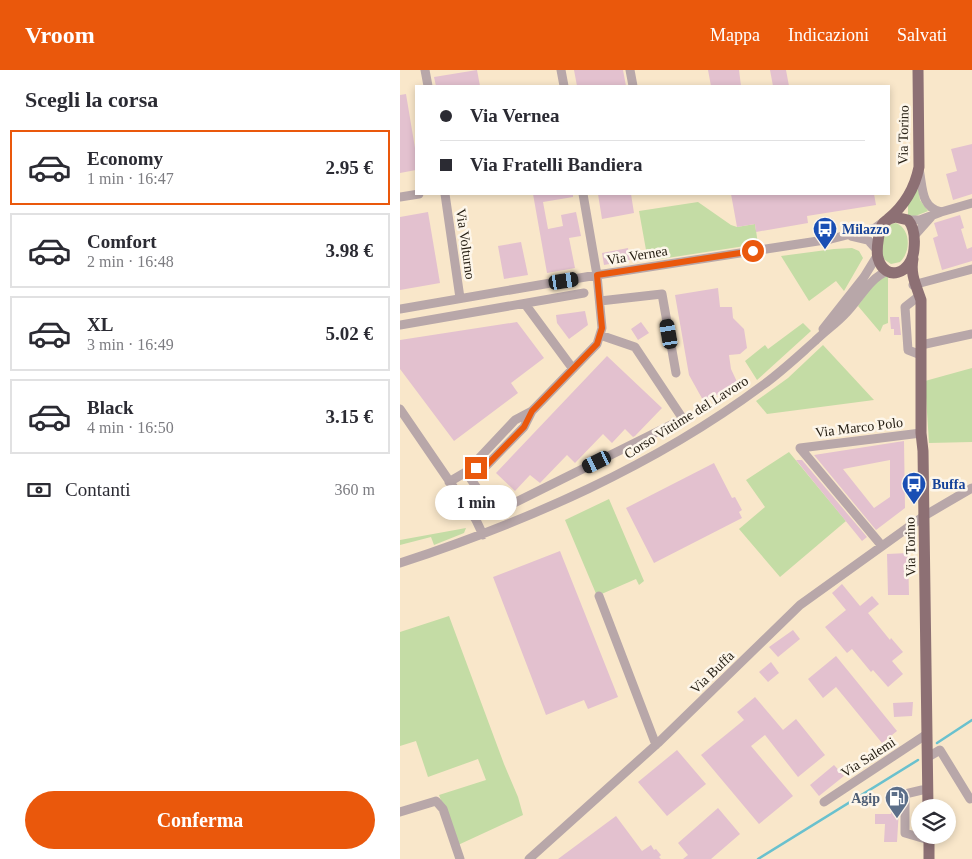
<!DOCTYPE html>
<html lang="it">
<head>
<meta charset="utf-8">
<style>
  :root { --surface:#fff; --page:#f2f2f3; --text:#2b2b33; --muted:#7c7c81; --line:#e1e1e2; --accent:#ea580c }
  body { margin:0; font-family:"Times New Roman",serif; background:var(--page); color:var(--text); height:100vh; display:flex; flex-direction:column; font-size:19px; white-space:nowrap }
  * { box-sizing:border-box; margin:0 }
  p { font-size:16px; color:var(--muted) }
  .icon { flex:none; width:28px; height:28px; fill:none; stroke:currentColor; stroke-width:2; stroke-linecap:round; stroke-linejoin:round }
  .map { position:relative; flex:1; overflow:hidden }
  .details { display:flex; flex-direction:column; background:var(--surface); width:400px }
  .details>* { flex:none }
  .hud { position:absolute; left:15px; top:15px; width:475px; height:110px; border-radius:0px; box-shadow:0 2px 8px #0003; display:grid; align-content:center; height:110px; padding:0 25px; background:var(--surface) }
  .tools { position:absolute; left:511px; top:729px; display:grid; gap:10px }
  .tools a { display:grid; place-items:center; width:45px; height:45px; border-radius:50%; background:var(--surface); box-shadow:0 2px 8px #0003; font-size:25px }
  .end { position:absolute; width:22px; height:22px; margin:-11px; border:6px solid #ea580c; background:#fff; box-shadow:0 0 0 2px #fff }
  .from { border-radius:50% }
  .bubble { position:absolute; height:35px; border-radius:18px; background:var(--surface); box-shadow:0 2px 8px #0003; font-size:16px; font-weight:700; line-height:35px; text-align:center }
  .car { position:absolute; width:15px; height:30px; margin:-15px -8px; border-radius:6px; box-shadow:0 0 4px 1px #0007; background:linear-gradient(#222 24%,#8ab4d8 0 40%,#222 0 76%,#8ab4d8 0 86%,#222 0) }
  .hud b { display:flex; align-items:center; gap:18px; height:48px; font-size:19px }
  .hud b+b { border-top:1px solid var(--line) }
  .hud i { width:12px; height:12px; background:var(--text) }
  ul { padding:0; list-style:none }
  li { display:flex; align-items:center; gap:15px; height:75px; margin:0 10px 8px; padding:0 15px; border:2px solid var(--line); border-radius:0px }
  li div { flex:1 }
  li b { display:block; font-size:19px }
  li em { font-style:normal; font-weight:700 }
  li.selected { border-color:var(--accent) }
  li>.icon { width:45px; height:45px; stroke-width:1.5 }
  h2 { padding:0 25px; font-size:22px; line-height:60px }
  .pay { display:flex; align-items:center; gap:12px; height:55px; padding:0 25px; font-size:19px }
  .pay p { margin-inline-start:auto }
  .button { display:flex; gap:10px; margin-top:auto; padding:10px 25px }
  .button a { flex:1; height:58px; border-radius:30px; background:var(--accent); color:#fff; font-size:20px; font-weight:700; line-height:58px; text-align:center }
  header { display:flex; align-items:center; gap:30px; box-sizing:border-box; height:70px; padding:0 25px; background:var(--accent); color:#fff }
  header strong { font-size:24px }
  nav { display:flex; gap:28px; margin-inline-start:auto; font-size:18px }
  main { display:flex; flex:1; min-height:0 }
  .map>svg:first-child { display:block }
  .green { fill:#c4dca5 }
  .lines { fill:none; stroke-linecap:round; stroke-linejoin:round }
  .stream { stroke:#6ac1ce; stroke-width:2.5 }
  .building { fill:#e3c1cf; fill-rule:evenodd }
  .minor { stroke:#b8a7a9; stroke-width:9 }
  .major { stroke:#8d7074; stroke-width:11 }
  .route { stroke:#ea580c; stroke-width:6 }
  .labels { text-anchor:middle; stroke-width:5; stroke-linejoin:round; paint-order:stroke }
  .street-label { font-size:14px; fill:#272015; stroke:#fdf6ea }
  .transit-label { font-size:14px; font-weight:bold; fill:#164399; stroke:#fdf6ea; text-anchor:start }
  .service-label { font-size:14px; font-weight:bold; fill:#4e5e75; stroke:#fdf6ea; text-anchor:end }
</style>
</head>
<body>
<header>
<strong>Vroom</strong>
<nav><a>Mappa</a><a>Indicazioni</a><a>Salvati</a></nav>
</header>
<main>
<section class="details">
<h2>Scegli la corsa</h2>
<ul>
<li class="selected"><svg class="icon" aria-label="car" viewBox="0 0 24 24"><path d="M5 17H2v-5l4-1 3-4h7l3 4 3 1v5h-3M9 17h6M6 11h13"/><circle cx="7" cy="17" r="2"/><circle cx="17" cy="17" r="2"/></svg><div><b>Economy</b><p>1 min · 16:47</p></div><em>2.95 €</em></li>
<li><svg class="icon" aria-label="car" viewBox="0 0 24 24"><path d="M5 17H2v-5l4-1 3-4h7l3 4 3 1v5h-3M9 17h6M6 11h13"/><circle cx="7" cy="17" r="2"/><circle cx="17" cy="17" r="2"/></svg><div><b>Comfort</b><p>2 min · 16:48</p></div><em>3.98 €</em></li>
<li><svg class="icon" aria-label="car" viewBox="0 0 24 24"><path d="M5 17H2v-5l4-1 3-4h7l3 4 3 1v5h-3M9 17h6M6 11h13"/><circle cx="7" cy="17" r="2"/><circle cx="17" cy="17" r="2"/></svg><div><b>XL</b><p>3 min · 16:49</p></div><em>5.02 €</em></li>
<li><svg class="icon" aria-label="car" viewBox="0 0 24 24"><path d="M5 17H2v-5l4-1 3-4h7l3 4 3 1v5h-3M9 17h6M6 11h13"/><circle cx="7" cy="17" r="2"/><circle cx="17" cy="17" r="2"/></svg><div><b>Black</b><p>4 min · 16:50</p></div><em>3.15 €</em></li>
</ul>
<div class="pay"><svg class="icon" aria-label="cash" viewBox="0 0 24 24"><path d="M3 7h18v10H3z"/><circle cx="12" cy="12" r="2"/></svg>Contanti<p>360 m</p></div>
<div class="button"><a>Conferma</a></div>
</section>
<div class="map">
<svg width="572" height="789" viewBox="0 0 572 789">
  <rect width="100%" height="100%" fill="#f9e7ca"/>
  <path class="green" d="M518,116L520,130L528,141L513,147L508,145V135Z
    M298,132L331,155L337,157L355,154L358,174L248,191L239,141Z
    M496,153C511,159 511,182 500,192L491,194L482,188V162L491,154Z
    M452,178L459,181L463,188L444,221L436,211L409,231L381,186L434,179Z
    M488,205V253L483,255L480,262L458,236L474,213Z
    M403,253L411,261L357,310L345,291L365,275L368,279Z
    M423,275L474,330L367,344L356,331L388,308Z
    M572,298V372L529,373L525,311Z
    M389,382L446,451L380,507L339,459L365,437L346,410Z
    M209,429L244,511L239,515L236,509L197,526L165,450Z
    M66,458L64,463L34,475L31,467L0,475V470Z
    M49,546L104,694L118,727L123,745L58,775L39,725L86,710L78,689L28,707L16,671L0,676V562Z"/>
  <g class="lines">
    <path class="stream" d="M537,673L572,650
      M358,789L518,690"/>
  </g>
  <path class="building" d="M77,0L80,16H36L34,7Z
    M174,0H223L226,16H177Z
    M308,0H339L341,16H311Z
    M370,0H386L389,16H373Z
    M6,24L16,84V100L0,103V25Z
    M572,74V124L553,130L546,104L557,101L551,79Z
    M133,124H173V127L143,132L148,159L163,156L161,145L176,142L181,166L169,168L175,198L147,203Z
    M198,124H231L234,143L202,149Z
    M331,124H474L476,135L407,146L408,153L356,162L355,154L337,157Z
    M28,142L40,213L0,220V147Z
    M560,145L564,158L561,159L567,179L572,177V191L542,200L533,168L538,166L534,153Z
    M121,172L128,205L104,209L98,176Z
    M228,178L230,190L204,195L202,183Z
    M318,218L320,237H332L333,248L344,259L347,278L340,284L329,285L331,299L338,314L304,332L289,305L275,225Z
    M185,241L188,255L169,269L157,253L156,245Z
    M490,247H499L501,265H494V259H491Z
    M117,252L144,288L111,313L118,323L54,371L0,299V270Z
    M241,252L249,263L238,270L231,259Z
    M207,286L262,338L235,366L233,367L225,359L212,373L203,364L175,393L167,385L140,413L130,405L115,421L96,403Z
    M504,371L505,438L476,460L414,385ZM490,390V427L474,438L443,399Z
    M396,390H402L467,467L462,471Z
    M314,393L332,428L335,427L342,440L339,442L342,448L254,493L226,438Z
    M160,481L218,627L188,639L184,630L146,645L93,507Z
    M508,483L509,525H488L487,484Z
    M442,514L460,536L472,526L479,534L468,543L490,570L491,568L503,582L492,591L503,604L488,617L473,600L471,602L452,579L447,583L425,557L446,540L432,523Z
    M393,560L400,569L378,587L369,577Z
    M436,586L497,661L482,673L436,617L423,628L408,609Z
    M371,592L379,603L368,612L359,602Z
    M355,627L383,660L396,649L425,685L398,707L365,665L351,676L393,726L359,754L301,685L344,650L337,642Z
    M513,632L512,646L494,647L493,633Z
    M277,680L306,714L267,746L238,712Z
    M434,695L444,706L419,726L410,715Z
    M318,738L340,764L311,789H283L288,785L278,773Z
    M491,739H499L497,772H484L485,754H475V744H491Z
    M216,746L242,781L251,775L254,780L256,779L261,785L259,787L261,789H158Z"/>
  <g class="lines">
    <path class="minor" d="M25,0L28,16
      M161,0L164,16
      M230,0L233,16
      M519,99C523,116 520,137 541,142
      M45,124L60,228
      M0,127L19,124
      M508,150H520L541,142L572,133
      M451,166L468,170L477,180
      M514,166L531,147
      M513,215L572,199
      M519,226L505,237L508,280L521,285
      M200,231L262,224L276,303
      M125,234L173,299
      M0,239L197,205L431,169L475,158L483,152
      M0,255L184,223
      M423,259L464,207L477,186
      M521,275L572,264
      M0,339L76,450L83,465
      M400,378L482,476
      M400,378L521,363
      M66,402L94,443L283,349L235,277L200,265
      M66,402L115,350L132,341
      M49,412L66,402L87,395L124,357L132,341L197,274L202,258L197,205L183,124
      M0,493C128,451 254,396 363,315C381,302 398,286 415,271C425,261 437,253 446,243C459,230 470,207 488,201
      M199,526L256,675
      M528,687L540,680L570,729
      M528,720H522L505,724V763L529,770
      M424,732L527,664
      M0,742L36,731L43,739L60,789
      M129,789L258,673L400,535L524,446L572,418"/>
    <path class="major" d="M495,147L508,150C515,158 515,169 514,179C512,204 485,213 478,188C476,180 478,172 479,165C480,155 485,149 495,147Z
      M488,149C504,136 515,117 519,97L518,0
      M513,189C510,204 516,215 521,230V363L523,381L528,738
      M529,765V789"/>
  </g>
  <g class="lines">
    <path class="route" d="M76,398L87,395L124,357L132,341L197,274L202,258L197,205L353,181"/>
  </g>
  <defs>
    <symbol id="bus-pin" viewBox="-11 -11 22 30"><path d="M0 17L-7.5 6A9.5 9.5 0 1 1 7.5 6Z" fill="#1a4fb4" stroke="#fdf6ea"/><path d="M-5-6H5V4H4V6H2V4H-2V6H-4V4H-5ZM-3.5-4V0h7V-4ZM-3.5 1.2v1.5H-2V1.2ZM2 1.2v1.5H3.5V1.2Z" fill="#fff"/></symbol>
    <symbol id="fuel-pin" viewBox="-11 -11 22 30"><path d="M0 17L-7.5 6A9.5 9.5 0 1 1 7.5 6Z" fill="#5c6f8a" stroke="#fdf6ea"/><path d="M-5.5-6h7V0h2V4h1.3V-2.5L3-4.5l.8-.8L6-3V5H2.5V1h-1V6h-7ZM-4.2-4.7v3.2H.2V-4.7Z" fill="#fff"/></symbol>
  </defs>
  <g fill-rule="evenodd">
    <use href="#bus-pin" x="411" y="145" width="28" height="38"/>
    <use href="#bus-pin" x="500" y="400" width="28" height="38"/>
    <use href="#fuel-pin" x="483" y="714" width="28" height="38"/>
  </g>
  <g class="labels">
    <g class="street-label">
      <text transform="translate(503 65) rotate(-89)" y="5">Via Torino</text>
      <text transform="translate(66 174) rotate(82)" y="5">Via Volturno</text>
      <text transform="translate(237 185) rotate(-9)" y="5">Via Vernea</text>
      <text transform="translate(286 347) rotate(-32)" y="5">Corso Vittime del Lavoro</text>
      <text transform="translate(459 357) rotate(-7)" y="5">Via Marco Polo</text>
      <text transform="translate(510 477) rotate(-91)" y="5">Via Torino</text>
      <text transform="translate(312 602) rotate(-44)" y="5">Via Buffa</text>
      <text transform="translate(468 687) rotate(-33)" y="5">Via Salemi</text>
    </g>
    <g class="transit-label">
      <text x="442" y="164">Milazzo</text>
      <text x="532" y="419">Buffa</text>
    </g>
    <g class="service-label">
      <text x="480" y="733">Agip</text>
    </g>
  </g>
</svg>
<div class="tools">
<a><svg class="icon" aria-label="layers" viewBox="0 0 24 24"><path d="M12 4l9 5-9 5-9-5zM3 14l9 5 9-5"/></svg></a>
</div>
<i class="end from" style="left:353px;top:181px"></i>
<i class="end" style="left:76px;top:398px"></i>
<div class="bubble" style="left:35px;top:415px;width:82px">1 min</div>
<i class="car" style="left:164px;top:211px;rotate:81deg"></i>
<i class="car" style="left:269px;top:264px;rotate:350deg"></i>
<i class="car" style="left:197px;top:392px;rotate:244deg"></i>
<div class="hud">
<b><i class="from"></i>Via Vernea</b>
<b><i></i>Via Fratelli Bandiera</b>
</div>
</div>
</main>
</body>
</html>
